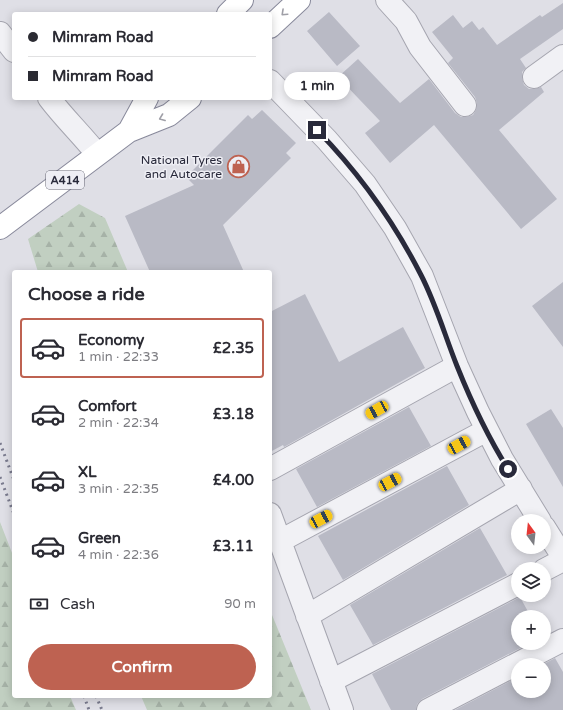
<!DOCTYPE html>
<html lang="en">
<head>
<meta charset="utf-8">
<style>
  :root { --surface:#fff; --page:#f7f7f7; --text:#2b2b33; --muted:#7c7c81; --line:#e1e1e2; --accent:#be6251 }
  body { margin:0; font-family:"Varela Round",sans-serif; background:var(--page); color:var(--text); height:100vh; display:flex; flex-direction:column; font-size:15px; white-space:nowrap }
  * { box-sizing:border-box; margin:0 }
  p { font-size:13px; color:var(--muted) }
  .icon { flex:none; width:22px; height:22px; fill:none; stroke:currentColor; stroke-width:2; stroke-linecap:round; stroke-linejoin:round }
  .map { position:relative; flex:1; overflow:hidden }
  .sheet { position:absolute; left:12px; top:270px; width:260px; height:428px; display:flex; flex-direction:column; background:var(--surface); border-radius:4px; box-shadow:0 2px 10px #0003 }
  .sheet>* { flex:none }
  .guide { position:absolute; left:12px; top:12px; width:260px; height:88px; border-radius:4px; box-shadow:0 2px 10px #0003; display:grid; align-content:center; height:88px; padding:0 16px; background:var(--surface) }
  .needle { width:26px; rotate:345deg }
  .fabs { position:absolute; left:511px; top:514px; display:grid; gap:8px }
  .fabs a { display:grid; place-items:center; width:40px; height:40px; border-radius:50%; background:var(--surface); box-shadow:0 2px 10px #0003; font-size:20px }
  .end { position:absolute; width:18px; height:18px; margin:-9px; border:5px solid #292a3b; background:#fff; box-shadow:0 0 0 2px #fff }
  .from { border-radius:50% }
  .bubble { position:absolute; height:28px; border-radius:14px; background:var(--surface); box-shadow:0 2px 10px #0003; font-size:13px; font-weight:700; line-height:28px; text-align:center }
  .car { position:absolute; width:12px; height:24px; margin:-12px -6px; border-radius:5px; box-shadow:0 0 3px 1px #0007; background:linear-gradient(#f5c518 24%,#345 0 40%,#f5c518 0 76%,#345 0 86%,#f5c518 0) }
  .guide b { display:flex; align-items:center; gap:14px; height:38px; font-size:15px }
  .guide b+b { border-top:1px solid var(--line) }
  .guide i { width:10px; height:10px; background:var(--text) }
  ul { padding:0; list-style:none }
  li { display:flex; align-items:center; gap:12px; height:60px; margin:0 8px 6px; padding:0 8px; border:2px solid transparent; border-radius:4px }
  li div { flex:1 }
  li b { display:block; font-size:15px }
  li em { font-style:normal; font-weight:700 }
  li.on { border-color:var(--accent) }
  li>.icon { width:36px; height:36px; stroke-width:1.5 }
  h2 { padding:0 16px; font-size:18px; line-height:48px }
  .pay { display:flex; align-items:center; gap:10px; height:44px; padding:0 16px; font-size:15px }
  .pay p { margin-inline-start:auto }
  .primary-button { display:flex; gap:8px; margin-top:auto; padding:8px 16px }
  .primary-button a { flex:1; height:46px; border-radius:24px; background:var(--accent); color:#fff; font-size:16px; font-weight:700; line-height:46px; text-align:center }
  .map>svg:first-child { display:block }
  .forest { fill:url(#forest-firs) }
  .building { fill:#b9bac5 }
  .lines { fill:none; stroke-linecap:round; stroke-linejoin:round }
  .minor-casing { stroke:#a5a5af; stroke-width:24 }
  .highway-casing { stroke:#88899b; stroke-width:24 }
  .minor { stroke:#f1f1f5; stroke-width:22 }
  .highway { stroke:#fff; stroke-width:22 }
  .rail { stroke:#7a7b8e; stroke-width:3; stroke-dasharray:2 4; stroke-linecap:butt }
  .oneway { stroke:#9f9fa7 }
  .route { stroke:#292a3b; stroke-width:5 }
  .labels { text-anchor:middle; stroke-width:3; stroke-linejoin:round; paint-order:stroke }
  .shield { fill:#eeeef4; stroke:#646572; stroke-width:1 }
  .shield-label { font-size:11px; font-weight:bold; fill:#292a3b }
  .poi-label { font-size:12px; fill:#292a3b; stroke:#eeeef4; text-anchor:end }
</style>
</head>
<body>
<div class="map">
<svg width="563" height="710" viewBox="0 0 563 710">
  <defs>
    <pattern id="forest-firs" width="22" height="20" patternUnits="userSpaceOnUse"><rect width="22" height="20" fill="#c1cfc1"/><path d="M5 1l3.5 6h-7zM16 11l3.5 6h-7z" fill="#a6b2a7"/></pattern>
  </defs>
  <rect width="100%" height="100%" fill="#dfdfe6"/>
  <path class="forest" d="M79,204L105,218L128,272H38L28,239Z
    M0,522L14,558V696H70L76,710H0Z
    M270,610L311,710H147L141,696H270Z"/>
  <path class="building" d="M563,3V29L520,59L526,68L522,72V78L524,85L529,89H535L541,87L544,92L499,130L557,199L521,229L434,125L390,163L365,133L380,121L338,77L358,59L400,103L429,79L455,113L461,117H467L473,115L476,110L477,103L475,97L448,63L453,58L432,32L453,15L463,28L472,21L479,30L483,27L497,45L540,15L542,17Z
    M329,12L360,46L337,66L307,31Z
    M262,110L296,143L286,153L291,158L223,225L244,272H150L125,216L194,185L186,177L248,115L252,119Z
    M563,282V347L532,306Z
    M305,294L339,362L403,327L425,368L284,447L283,445L270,452V312Z
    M409,407L431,446L317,507L296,469Z
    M551,409L563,428V487L526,424Z
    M447,466L469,505L343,580L318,536Z
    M480,528L507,575L373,645L350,605Z
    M520,597L531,617H518V643H530L422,699L417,704L416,710H391L372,674Z
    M555,658L563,672V710H455L518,677V691H544V665H542Z"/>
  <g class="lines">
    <defs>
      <path id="minor" d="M387,0L406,21L420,47L465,105
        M0,33L14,51
        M534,77L563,56
        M270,81L327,140L365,184L395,228L422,276L457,366L478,412L502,459L540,521
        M49,98C64,118 82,135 97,154
        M270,469L457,366
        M270,514L342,710
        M544,527L563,557
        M280,541L487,430
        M544,570L563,560
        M307,616L521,489
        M331,681L518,584
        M428,710L563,640"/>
      <path id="highway" d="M228,14L242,0
        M270,27L299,0
        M129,131L147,98
        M0,228L129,131L169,115L190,98"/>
    </defs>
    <use href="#minor" class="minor-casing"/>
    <use href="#highway" class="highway-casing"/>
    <use href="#minor" class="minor"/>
    <use href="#highway" class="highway"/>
    <path class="rail" d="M0,443L14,480
      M0,477L14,514
      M84,696L89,710
      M96,696L102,710"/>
  </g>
  <defs><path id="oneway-chevron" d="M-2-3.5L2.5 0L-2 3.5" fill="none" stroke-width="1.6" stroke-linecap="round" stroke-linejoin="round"/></defs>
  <g class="oneway">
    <use href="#oneway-chevron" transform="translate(284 13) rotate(137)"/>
    <use href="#oneway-chevron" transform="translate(162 118) rotate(159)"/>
  </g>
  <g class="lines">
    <path class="route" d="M317,130C359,173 394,222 421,275C436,304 445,336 457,366C471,401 488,437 508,469"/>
  </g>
  <defs>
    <symbol id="shop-ring" viewBox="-11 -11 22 22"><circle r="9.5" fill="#eeeef4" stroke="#be6251" stroke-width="1.5"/><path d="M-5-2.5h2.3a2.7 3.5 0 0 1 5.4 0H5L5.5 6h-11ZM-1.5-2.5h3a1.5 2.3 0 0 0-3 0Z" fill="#be6251"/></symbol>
  </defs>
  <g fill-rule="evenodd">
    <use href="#shop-ring" x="226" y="154" width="25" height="25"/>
  </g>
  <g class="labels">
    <rect class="shield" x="46" y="171" width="38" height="18" rx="3"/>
    <g class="shield-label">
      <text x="65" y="184">A414</text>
    </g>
    <g class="poi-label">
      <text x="222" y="164">National Tyres<tspan x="222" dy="14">and Autocare</tspan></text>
    </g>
  </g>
</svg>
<div class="fabs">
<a><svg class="needle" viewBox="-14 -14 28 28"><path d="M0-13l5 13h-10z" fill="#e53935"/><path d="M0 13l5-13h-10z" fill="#7c7c81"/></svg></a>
<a><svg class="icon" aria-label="layers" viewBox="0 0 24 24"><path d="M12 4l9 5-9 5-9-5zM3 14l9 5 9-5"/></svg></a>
<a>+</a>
<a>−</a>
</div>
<i class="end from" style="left:508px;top:469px"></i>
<i class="end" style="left:317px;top:130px"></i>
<div class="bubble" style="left:284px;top:72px;width:66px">1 min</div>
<i class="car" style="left:377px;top:410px;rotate:241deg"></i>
<i class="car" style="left:459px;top:445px;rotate:61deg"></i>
<i class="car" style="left:390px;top:482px;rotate:62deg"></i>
<i class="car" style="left:321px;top:519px;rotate:62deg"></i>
<div class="guide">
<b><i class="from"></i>Mimram Road</b>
<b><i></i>Mimram Road</b>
</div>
<section class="sheet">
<h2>Choose a ride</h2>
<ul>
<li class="on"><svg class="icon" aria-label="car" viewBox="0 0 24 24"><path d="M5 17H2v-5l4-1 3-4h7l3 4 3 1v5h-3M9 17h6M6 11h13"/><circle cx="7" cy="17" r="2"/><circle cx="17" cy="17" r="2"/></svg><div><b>Economy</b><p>1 min · 22:33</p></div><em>£2.35</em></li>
<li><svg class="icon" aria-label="car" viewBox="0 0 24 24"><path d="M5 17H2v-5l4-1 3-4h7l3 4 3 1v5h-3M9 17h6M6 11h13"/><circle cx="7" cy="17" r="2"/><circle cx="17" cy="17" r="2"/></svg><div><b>Comfort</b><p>2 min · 22:34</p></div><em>£3.18</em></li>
<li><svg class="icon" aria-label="car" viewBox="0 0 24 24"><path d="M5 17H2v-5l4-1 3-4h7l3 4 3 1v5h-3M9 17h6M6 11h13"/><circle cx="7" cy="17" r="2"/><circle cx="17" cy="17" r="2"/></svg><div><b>XL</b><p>3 min · 22:35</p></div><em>£4.00</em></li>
<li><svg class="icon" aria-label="car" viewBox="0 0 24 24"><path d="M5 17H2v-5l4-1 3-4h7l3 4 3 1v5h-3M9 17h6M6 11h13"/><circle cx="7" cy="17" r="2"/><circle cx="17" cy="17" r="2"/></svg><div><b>Green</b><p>4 min · 22:36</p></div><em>£3.11</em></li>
</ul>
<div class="pay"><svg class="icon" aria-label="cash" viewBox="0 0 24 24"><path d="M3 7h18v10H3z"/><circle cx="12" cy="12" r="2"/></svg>Cash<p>90 m</p></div>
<div class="primary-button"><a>Confirm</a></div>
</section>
</div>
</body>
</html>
